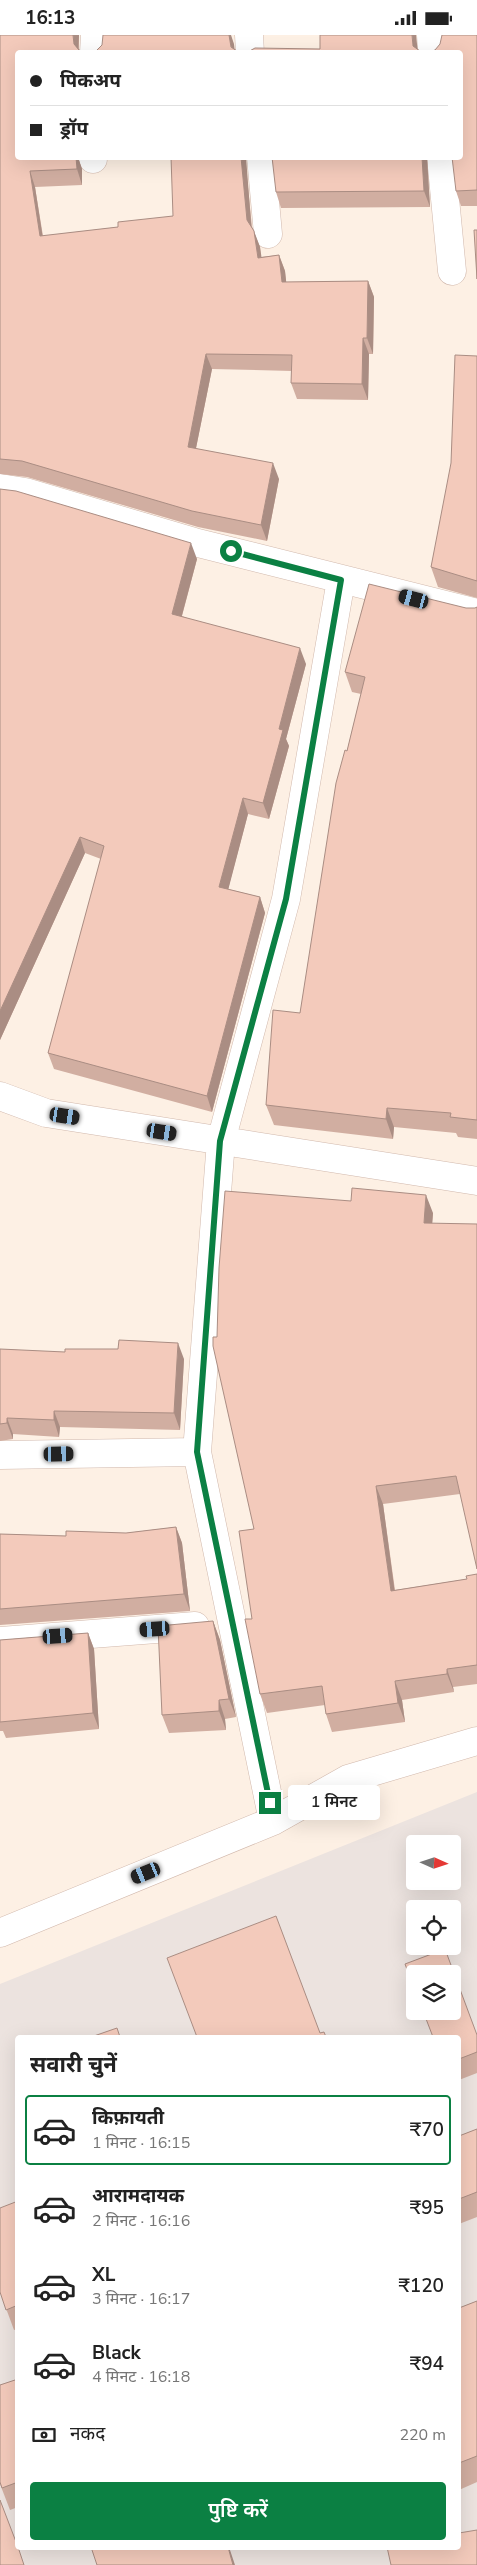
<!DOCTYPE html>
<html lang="hi">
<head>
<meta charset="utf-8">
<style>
  :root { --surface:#fff; --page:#f6f6f6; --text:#222; --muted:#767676; --line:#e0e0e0; --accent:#0b8043 }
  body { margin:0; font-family:"Nunito Sans","Noto Sans Devanagari",sans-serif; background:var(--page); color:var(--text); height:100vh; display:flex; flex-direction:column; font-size:19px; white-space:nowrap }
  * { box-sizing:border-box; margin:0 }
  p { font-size:16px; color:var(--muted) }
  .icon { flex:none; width:28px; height:28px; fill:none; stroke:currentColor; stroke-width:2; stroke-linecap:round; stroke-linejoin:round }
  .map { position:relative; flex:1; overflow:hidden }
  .sheet { position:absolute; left:15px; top:2000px; width:446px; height:515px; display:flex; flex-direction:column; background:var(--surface); border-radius:5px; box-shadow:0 5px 20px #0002 }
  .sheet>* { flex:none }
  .banner { position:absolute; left:15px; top:15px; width:448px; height:110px; border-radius:5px; box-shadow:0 5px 20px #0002; display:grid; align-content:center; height:110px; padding:0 15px; background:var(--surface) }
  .needle { width:32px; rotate:93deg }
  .tools { position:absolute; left:406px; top:1800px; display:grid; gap:10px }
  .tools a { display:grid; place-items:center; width:55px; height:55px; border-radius:5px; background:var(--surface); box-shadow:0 5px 20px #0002; font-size:25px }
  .end { position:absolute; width:22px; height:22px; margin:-11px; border:6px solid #0b8043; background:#fff; box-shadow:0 0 0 2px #fff }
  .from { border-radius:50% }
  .bubble { position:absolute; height:35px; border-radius:5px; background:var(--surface); box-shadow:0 5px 20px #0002; font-size:16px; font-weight:600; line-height:35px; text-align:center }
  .car { position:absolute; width:15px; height:30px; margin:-15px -8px; border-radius:6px; box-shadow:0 0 4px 1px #0007; background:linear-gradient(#222 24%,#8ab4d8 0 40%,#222 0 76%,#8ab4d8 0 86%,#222 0) }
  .banner b { display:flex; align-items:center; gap:18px; height:48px; font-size:19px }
  .banner b+b { border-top:1px solid var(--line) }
  .banner i { width:12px; height:12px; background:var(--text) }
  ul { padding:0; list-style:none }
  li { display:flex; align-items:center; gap:15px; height:70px; margin:0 10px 8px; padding:0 5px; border:2px solid transparent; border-radius:5px }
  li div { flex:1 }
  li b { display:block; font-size:19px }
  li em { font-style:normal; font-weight:600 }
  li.current { border-color:var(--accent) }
  li>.icon { width:45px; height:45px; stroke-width:1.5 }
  h2 { padding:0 15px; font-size:22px; line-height:60px }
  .pay { display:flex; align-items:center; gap:12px; height:55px; padding:0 15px; font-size:19px }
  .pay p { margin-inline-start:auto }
  .cta { display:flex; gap:10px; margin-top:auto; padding:10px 15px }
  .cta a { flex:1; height:58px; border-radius:5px; background:var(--accent); color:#fff; font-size:20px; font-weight:600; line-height:58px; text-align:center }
  .status { display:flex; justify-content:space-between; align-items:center; height:35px; padding:0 25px; background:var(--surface); direction:ltr }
  .status svg { height:14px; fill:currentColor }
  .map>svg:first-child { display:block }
  .industrial { fill:#ece3df; fill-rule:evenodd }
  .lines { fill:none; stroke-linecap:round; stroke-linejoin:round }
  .minor-casing { stroke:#d1b8ac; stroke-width:29 }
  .minor { stroke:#fff; stroke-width:28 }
  .wall { fill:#d1aea1 }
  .shaded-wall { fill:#aa8d83 }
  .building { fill:#f3cabb; stroke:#aa8d83 }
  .route { stroke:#0b8043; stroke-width:6 }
</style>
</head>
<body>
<div class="status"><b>16:13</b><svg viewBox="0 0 49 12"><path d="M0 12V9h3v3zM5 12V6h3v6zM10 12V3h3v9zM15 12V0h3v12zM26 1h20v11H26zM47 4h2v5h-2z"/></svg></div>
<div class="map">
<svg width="477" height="2530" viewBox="0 0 477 2530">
  <rect width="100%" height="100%" fill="#fdf0e4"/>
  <path class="industrial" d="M477,1757V2530H0V1949ZM415,1809H452V1846H415ZM415,1874H452V1911H415ZM415,1939H452V1976H415ZM18,2002H459V2512H18Z"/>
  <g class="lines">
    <defs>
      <path id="minor" d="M249,0L250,18
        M431,0L432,18
        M94,18L95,0
        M261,122L268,199
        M441,122L452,236
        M93,124V122
        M0,453L25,457L194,507L477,578
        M0,1061L46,1078L477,1146
        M0,1420L197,1417
        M0,1606L195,1591
        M273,1786L197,1417L221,1106L286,864L341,545
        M0,1898L273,1786L348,1744L477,1706"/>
    </defs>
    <use href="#minor" class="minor-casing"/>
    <use href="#minor" class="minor"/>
  </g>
  <path class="wall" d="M0,0H79V14L18,18L78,123L82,134V150L35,152L43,201L118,192L173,181L245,123L252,192L260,212L261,222L279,220L285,236L286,247L368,246L374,262L373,319H369L368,365L297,364L291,348L292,336L212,334L196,413L279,444L267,506L198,492L27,442L0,439Z
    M477,0V171H461L456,156Z
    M427,122L430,172L281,173L276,157Z
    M477,321V563L438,552L431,532Z
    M0,454L197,524L182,581L306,629L286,704L289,711L269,784L248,779L228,854L260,862L265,878L212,1077L54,1034L48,1018L101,824L85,818L0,1005Z
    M477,572V1104L458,1102L456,1098L394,1092L393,1104L274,1090L266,1070L300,978L347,716L361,659L352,657L345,637L466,573H475Z
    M351,1166L433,1178L432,1188L460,1459L383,1469L395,1555L467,1544L477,1539V1649L453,1652L454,1657L402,1665L405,1687L332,1697L326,1679L325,1670L267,1678L260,1659L252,1584L254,1494L217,1302Z
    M0,1314L184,1324L180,1395L60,1392L59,1402L13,1399V1404L0,1406Z
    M176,1492L182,1508L190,1576L0,1590V1499L66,1501L126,1498Z
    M213,1586L220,1605L236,1682L225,1684L226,1695L169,1698L162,1680Z
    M88,1598L94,1614L99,1694L6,1703L3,1696H0V1605Z
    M477,2000V2038L459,2045V2002Z
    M477,2094V2182L459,2189V2101Z
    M18,2166V2294L14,2295L0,2257Z
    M477,2266V2447L459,2455V2273Z
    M18,2344V2472L10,2475L0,2449V2350Z"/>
  <path class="shaded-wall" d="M73,0H79L78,18L74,9Z
    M228,0H231L234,9L235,18H233Z
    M412,0H416L418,18L413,11Z
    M76,122H78L82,134V150L77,134Z
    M241,122H246L252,200L247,185Z
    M422,122H427L430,172L424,156Z
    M30,136L35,152L45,217L40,201Z
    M254,196L260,212L264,239L258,223Z
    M279,220L285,236L288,263L282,247Z
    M368,246L374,262L373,319L367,303Z
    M363,303L369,319L368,365L362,349Z
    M206,319L212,334L193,428L188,412Z
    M273,428L279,444L267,506L261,490Z
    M191,508L197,524L178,595L172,579Z
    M300,613L306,629L286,704L289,711L269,784L263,768L279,694Z
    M243,763L248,779L225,867L219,852Z
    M80,802L85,818L0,1005V976Z
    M260,862L265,878L212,1077L207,1061Z
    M387,1073L394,1092L393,1104L386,1084Z
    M426,1160L433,1178L431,1206L424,1188Z
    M178,1308L184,1324L180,1395L174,1378Z
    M54,1376L60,1392L59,1402L54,1385Z
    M7,1383L13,1399V1404L7,1388Z
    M376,1451L383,1469L397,1574L391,1556Z
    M176,1492L182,1508L190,1576L184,1559Z
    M213,1586L220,1605L236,1682L229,1664Z
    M88,1598L94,1614L99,1694L93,1678Z
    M447,1634L453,1652L454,1657L447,1639Z
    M395,1646L402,1665L405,1687L398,1668Z
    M219,1665L225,1684L226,1695L219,1676Z
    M228,2512H229L235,2530H233Z"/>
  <path class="building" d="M0,0H73L74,9L79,15L87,18H18V122H76L77,134L30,136L40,201L118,192V187L173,181L171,122H241L247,185L254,196L258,223L279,220L282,247L368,246L367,303H363L362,349L291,348L292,320L206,319L188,412L273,428L261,490L192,476L22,426L0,424Z
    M103,0H229L231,12L237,16L245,18H89L96,16L102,10Z
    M320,0H412L413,11L420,16L427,18H246L255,13L320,14Z
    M442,0H477V155L456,156L452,122H460V18H428L435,15L440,9Z
    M272,122H422L424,156L276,157Z
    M474,195H477V244Z
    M455,320L477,321V546L431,532L451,428Z
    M0,454L16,456L191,508L172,579L300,613L279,694L283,695L263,768L243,763L219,852L260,862L207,1061L48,1018L104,811L80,802L0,976Z
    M369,549L466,573H475L477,572V1085L450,1082L451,1078L387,1073L386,1084L266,1070L273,975L300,978L336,748L345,715L347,716L365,642L345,637Z
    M352,1153L426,1160L424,1188L477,1189V1534L456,1441L376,1451L391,1556L467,1544L466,1541L477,1539V1630L447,1634V1639L395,1646L398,1668L326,1679L322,1651L260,1659L245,1584H252L239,1496L254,1494L213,1311V1302H217L219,1233L225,1156L351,1166Z
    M119,1305L178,1308L174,1378L54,1376V1385L7,1383V1388L0,1389V1314L65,1317V1314H118Z
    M176,1492L184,1559L0,1574V1499L66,1501V1496L126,1498Z
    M213,1586L229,1664L219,1665V1676L162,1680L158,1591Z
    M88,1598L93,1678L0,1687V1605Z
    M276,1881L320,1998L324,1997L326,2002H197L167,1923Z
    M445,1914L477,2000V2017L459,2024V2002H433L423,1976H452V1939H415V1956L405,1929Z
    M117,1993L120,2002H91Z
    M477,2094V2157L459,2164V2101Z
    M18,2166V2270L6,2275L0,2257V2173Z
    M477,2266V2421L459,2428V2273Z
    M18,2344V2447L2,2453L0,2447V2350Z
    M0,2465L18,2512L24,2530H0Z
    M477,2495V2530H391L387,2512H459V2498Z
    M91,2512H228L233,2530H97Z"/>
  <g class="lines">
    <path class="route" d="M231,516L341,545L286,864L220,1106L197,1417L270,1768"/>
  </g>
</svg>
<div class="tools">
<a><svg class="needle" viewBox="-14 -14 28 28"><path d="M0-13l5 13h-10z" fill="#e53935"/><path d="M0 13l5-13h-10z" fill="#767676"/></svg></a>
<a><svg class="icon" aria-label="locate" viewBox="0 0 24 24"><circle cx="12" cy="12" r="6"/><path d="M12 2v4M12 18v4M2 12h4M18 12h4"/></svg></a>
<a><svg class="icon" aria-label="layers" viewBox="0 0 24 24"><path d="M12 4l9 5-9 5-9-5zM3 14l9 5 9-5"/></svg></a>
</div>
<i class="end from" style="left:231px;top:516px"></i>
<i class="end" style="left:270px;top:1768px"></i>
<div class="bubble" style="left:288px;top:1750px;width:92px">1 मिनट</div>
<i class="car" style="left:414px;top:564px;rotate:285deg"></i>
<i class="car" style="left:65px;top:1081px;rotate:99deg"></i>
<i class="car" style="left:162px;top:1097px;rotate:99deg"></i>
<i class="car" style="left:59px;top:1419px;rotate:89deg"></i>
<i class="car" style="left:155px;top:1594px;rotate:266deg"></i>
<i class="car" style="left:58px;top:1601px;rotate:86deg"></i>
<i class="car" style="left:146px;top:1838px;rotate:248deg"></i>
<div class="banner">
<b><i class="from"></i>पिकअप</b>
<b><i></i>ड्रॉप</b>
</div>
<section class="sheet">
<h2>सवारी चुनें</h2>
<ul>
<li class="current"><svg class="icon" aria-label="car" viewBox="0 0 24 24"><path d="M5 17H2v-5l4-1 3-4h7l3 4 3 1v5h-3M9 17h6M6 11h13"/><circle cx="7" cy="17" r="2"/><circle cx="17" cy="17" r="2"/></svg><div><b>किफ़ायती</b><p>1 मिनट · 16:15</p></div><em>₹70</em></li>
<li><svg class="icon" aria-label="car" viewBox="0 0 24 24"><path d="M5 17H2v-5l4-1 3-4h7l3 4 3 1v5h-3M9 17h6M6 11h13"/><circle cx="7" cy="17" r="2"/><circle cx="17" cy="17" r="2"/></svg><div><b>आरामदायक</b><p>2 मिनट · 16:16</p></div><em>₹95</em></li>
<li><svg class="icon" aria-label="car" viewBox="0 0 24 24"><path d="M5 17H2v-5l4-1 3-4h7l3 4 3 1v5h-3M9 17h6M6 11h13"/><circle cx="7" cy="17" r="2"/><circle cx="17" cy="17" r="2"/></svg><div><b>XL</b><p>3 मिनट · 16:17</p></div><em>₹120</em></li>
<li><svg class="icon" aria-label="car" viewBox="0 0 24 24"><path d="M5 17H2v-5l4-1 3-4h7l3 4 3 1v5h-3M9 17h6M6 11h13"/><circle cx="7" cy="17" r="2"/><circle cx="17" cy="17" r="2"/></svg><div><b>Black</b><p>4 मिनट · 16:18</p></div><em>₹94</em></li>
</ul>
<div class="pay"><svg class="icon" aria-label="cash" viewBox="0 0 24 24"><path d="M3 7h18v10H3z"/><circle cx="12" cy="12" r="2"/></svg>नकद<p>220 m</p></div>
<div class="cta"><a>पुष्टि करें</a></div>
</section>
</div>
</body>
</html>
